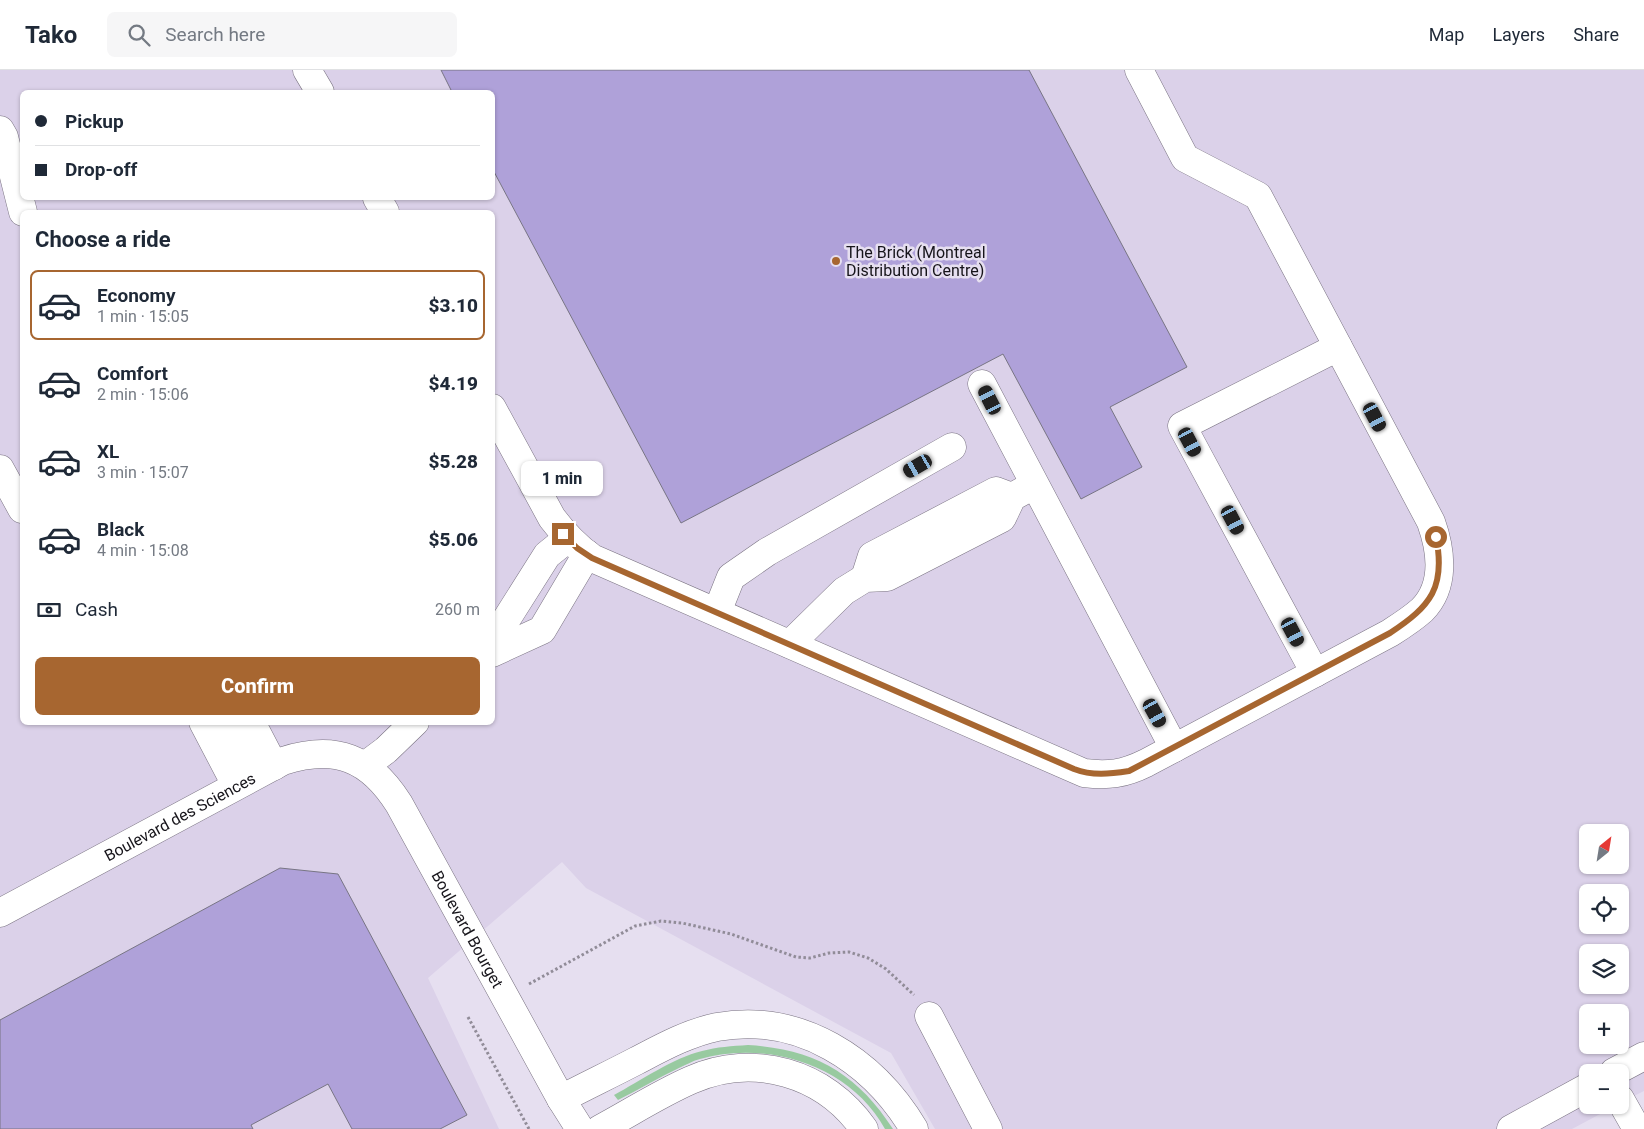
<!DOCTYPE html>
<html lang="en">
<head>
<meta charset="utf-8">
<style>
  :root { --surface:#fff; --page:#f6f6f7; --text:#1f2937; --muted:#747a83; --line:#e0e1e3; --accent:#a76630 }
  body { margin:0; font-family:Roboto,sans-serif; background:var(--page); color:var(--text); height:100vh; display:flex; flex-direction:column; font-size:19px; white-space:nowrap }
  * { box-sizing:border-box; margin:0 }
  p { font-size:16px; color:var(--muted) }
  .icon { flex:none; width:28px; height:28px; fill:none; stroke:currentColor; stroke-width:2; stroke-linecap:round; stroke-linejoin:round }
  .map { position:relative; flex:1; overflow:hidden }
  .sheet { position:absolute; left:20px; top:140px; width:475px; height:515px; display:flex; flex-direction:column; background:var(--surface); border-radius:8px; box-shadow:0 1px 4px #0004 }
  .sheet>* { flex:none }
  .guide { position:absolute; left:20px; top:20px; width:475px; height:110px; border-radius:8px; box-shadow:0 1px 4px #0004; display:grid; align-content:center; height:110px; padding:0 15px; background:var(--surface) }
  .needle { width:32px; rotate:30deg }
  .tools { position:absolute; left:1579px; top:754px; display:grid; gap:10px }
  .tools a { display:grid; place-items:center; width:50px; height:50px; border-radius:8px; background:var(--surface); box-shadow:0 1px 4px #0004; font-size:25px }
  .end { position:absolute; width:22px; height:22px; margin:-11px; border:6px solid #a76630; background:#fff; box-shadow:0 0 0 2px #fff }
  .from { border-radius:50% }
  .bubble { position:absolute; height:35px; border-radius:8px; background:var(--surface); box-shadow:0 1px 4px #0004; font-size:16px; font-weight:800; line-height:35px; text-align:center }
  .car { position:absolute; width:15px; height:30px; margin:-15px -8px; border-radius:6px; box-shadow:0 0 4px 1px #0007; background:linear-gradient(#222 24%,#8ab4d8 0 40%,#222 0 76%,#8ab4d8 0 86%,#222 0) }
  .guide b { display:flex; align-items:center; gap:18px; height:48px; font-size:19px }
  .guide b+b { border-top:1px solid var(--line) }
  .guide i { width:12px; height:12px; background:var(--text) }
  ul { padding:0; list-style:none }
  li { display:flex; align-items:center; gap:15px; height:70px; margin:0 10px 8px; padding:0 5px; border:2px solid transparent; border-radius:8px }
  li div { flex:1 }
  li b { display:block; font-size:19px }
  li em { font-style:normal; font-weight:800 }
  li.selected { border-color:var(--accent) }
  li>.icon { width:45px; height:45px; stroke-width:1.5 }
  h2 { padding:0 15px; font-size:22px; line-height:60px }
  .pay { display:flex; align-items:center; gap:12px; height:55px; padding:0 15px; font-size:19px }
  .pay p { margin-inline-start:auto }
  .cta { display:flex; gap:10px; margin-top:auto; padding:10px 15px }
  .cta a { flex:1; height:58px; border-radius:8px; background:var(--accent); color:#fff; font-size:20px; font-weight:800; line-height:58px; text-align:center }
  header { display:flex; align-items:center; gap:30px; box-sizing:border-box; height:70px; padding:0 25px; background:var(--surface); border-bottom:1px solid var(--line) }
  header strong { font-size:24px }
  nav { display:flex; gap:28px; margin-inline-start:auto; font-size:18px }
  .search { width:350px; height:45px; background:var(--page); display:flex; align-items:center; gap:12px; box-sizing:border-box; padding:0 18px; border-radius:8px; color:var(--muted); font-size:19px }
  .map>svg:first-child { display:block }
  .built { fill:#dbd1e9; fill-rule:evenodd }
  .green { fill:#98caa0 }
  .building { fill:#afa1d9; stroke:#787584 }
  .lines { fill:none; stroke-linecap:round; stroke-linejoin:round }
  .minor-casing { stroke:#7a7382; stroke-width:29 }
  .major-casing { stroke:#7a7382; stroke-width:29 }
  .path { stroke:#918c98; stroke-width:3; stroke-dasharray:2.5 2.5; stroke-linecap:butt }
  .minor { stroke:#fff; stroke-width:28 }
  .major { stroke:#fff; stroke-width:28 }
  .route { stroke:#a76630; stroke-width:6 }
  .poi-dot { fill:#a76630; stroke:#e6dff0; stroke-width:2 }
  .labels { text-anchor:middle; stroke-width:5; stroke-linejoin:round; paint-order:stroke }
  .poi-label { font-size:16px; fill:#16141a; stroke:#e6dff0; text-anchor:start }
  .street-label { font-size:16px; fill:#16141a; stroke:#e6dff0 }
</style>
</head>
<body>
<header>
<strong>Tako</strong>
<div class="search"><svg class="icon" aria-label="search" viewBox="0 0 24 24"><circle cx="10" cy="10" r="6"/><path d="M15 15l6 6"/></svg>Search here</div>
<nav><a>Map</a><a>Layers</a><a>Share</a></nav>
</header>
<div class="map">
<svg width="1644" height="1059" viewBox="0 0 1644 1059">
  <rect width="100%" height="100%" fill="#e6dff0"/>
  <path class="built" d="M0,0H1644V1021L1620,1033V1002H1588V1035H1617L1572,1059H935L891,983L586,818L562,792L428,908L499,1059H0ZM22,22H492V128H22ZM22,142H492V652H22ZM1588,762H1620V795H1588ZM1588,822H1620V855H1588ZM1588,882H1620V915H1588ZM1588,942H1620V975H1588Z"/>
  <path class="green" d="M748,975C814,979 857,1003 893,1059H885C850,995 767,970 700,989C692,991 686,995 679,998C658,1008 638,1020 618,1030L614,1025C640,1011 673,988 702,981C717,977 732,976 748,975Z"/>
  <path class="building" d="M441,0H1029L1187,297L1110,337L1142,397L1081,429L1003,284L681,453L492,98V22H452Z
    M280,798L338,804L467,1045L440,1059H352L328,1014L251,1055L253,1059H0V950Z"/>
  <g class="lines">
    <defs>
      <g id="minor">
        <path d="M307,0L320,22"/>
        <path d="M0,60L4,67L23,142"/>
        <path d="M377,128L385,142"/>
        <path d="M982,314L1174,678"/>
        <path d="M492,338L552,448C564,464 575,476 592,488L1084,703C1108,706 1124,704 1146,693L1390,563C1401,556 1412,549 1422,540C1446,516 1441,480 1431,452L1258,126L1185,88L1139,0"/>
        <path d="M0,399L22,439"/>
        <path d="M865,508L872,486L996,421L1012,427"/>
        <path d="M717,542L731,507L767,482L952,377"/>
        <path d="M492,572L547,485L568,468"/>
        <path d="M790,574L844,521L865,508L887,507L1002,448L1012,427L1034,415"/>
        <path d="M492,583L542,560L587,484"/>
        <path d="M1315,603L1182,356L1338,277"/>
        <path d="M203,652L236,715"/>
        <path d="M228,652L256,704"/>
        <path d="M251,652L274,696"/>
        <path d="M366,695L386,680L415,652"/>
        <path id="s1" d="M0,843L283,691C336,674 370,688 399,734L561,1029L580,1059"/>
        <path d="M929,946L988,1059"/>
        <path d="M1614,1002L1644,986"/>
        <path d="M1620,1029L1637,1059"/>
        <path d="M1511,1059L1588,1017"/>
      </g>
      <path id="major" d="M561,1029C586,1016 611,1004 636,991C661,978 688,963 717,957C799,942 873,990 914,1059
        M600,1059C630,1043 659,1024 691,1010C754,982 825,1003 864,1059"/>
    </defs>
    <use href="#minor" class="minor-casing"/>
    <use href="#major" class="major-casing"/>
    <path class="path" d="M529,914L635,856L661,851L682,853L731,864L796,887L810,888L829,883L849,882L868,888L886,899L914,925
      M468,947L529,1059"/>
    <use href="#minor" class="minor"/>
    <use href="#major" class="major"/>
  </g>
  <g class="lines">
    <path class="route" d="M563,464L577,478L592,488L1074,699C1092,706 1110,704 1129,701L1390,563C1431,536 1446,517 1436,467"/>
  </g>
  <circle class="poi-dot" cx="836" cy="191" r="5"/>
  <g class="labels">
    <g class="poi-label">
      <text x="846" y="188">The Brick (Montreal<tspan x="846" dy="18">Distribution Centre)</tspan></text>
    </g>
    <g class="street-label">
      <text dy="6" stroke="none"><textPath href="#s1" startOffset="204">Boulevard des Sciences</textPath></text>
      <text dy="6" stroke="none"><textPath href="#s1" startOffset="600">Boulevard Bourget</textPath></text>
    </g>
  </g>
</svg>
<div class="tools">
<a><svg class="needle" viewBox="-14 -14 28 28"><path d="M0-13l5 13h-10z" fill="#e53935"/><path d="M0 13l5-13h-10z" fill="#747a83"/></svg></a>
<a><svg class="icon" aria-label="locate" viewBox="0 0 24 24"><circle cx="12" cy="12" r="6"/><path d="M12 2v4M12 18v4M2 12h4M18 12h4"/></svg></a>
<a><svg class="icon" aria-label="layers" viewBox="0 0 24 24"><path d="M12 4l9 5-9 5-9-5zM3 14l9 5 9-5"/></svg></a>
<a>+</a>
<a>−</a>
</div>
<i class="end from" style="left:1436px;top:467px"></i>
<i class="end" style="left:563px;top:464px"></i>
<div class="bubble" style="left:521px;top:391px;width:82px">1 min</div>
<i class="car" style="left:990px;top:330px;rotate:333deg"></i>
<i class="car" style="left:1375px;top:347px;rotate:152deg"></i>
<i class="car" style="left:1190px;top:372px;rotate:152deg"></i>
<i class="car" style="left:918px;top:396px;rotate:240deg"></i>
<i class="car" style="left:1233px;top:450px;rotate:152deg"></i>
<i class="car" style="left:1293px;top:562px;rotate:152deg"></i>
<i class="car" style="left:1155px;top:643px;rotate:151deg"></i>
<div class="guide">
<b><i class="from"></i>Pickup</b>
<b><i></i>Drop-off</b>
</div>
<section class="sheet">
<h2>Choose a ride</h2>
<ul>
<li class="selected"><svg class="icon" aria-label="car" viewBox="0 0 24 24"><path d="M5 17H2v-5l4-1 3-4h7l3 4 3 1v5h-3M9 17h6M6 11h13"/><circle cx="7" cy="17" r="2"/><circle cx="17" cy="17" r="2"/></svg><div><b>Economy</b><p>1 min · 15:05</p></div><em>$3.10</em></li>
<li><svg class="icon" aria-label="car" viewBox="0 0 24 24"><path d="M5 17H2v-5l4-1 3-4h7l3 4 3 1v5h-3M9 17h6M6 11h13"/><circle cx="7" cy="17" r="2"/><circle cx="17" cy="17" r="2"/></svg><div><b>Comfort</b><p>2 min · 15:06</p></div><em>$4.19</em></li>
<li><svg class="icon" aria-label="car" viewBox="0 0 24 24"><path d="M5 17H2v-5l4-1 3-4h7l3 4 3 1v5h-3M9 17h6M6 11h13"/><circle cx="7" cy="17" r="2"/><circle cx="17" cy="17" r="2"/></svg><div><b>XL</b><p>3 min · 15:07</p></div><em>$5.28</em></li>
<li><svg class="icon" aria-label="car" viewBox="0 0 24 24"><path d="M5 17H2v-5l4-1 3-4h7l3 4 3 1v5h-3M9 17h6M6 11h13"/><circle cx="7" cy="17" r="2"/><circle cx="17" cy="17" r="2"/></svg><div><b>Black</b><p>4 min · 15:08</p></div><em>$5.06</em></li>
</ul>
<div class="pay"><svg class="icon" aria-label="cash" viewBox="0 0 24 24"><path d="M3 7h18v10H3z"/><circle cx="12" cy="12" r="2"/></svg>Cash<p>260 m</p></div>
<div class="cta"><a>Confirm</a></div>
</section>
</div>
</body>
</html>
